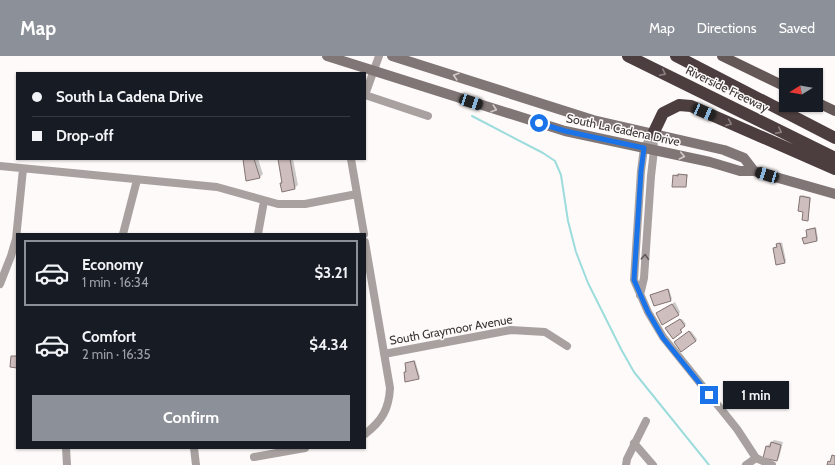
<!DOCTYPE html>
<html lang="en">
<head>
<meta charset="utf-8">
<style>
  :root { --surface:#171b24; --page:#242831; --text:#f1f3f6; --muted:#9ea1a6; --line:#363941; --accent:#8c9099 }
  body { margin:0; font-family:Cabin,sans-serif; background:var(--page); color:var(--text); height:100vh; display:flex; flex-direction:column; font-size:15px; white-space:nowrap }
  * { box-sizing:border-box; margin:0 }
  p { font-size:13px; color:var(--muted) }
  .icon { flex:none; width:22px; height:22px; fill:none; stroke:currentColor; stroke-width:2; stroke-linecap:round; stroke-linejoin:round }
  .map { position:relative; flex:1; overflow:hidden }
  .side { position:absolute; left:16px; top:177px; width:350px; height:216px; display:flex; flex-direction:column; background:var(--surface); border-radius:0px; box-shadow:0 1px 3px #0004 }
  .side>* { flex:none }
  .top-card { position:absolute; left:16px; top:16px; width:350px; height:88px; border-radius:0px; box-shadow:0 1px 3px #0004; display:grid; align-content:center; height:88px; padding:0 16px; background:var(--surface) }
  .needle { width:26px; rotate:259deg }
  .tools { position:absolute; left:779px; top:12px; display:grid; gap:8px }
  .tools a { display:grid; place-items:center; width:44px; height:44px; border-radius:0px; background:var(--surface); box-shadow:0 1px 3px #0004; font-size:20px }
  .end { position:absolute; width:18px; height:18px; margin:-9px; border:5px solid #1a73e8; background:#fff; box-shadow:0 0 0 2px #fff }
  .from { border-radius:50% }
  .bubble { position:absolute; height:28px; border-radius:0px; background:var(--surface); box-shadow:0 1px 3px #0004; font-size:13px; font-weight:700; line-height:28px; text-align:center }
  .car { position:absolute; width:12px; height:24px; margin:-12px -6px; border-radius:5px; box-shadow:0 0 3px 1px #0007; background:linear-gradient(#222 24%,#8ab4d8 0 40%,#222 0 76%,#8ab4d8 0 86%,#222 0) }
  .top-card b { display:flex; align-items:center; gap:14px; height:38px; font-size:15px }
  .top-card b+b { border-top:1px solid var(--line) }
  .top-card i { width:10px; height:10px; background:var(--text) }
  ul { padding:7px 0 0; list-style:none }
  li { display:flex; align-items:center; gap:12px; height:66px; margin:0 8px 6px; padding:0 8px; border:2px solid transparent; border-radius:0px }
  li div { flex:1 }
  li b { display:block; font-size:15px }
  li em { font-style:normal; font-weight:700 }
  li.selected { border-color:var(--accent) }
  li>.icon { width:36px; height:36px; stroke-width:1.5 }
  .cta { display:flex; gap:8px; margin-top:auto; padding:8px 16px }
  .cta a { flex:1; height:46px; border-radius:0px; background:var(--accent); color:#fff; font-size:16px; font-weight:700; line-height:46px; text-align:center }
  header { display:flex; align-items:center; gap:24px; box-sizing:border-box; height:56px; padding:0 20px; background:var(--accent); color:#fff }
  header strong { font-size:19px }
  nav { display:flex; gap:22px; margin-inline-start:auto; font-size:14px }
  .map>svg:first-child { display:block }
  .shadow { fill:#0003 }
  .lines { fill:none; stroke-linecap:round; stroke-linejoin:round }
  .stream { stroke:#9ddcdc; stroke-width:2 }
  .building { fill:#cebebd; stroke:#837473 }
  .minor { stroke:#a8a1a0; stroke-width:8 }
  .secondary { stroke:#807675; stroke-width:10 }
  .primary { stroke:#645857; stroke-width:10 }
  .motorway { stroke:#4c3e3e; stroke-width:12 }
  .oneway { stroke:#8a8080 }
  .oneway2 { stroke:#d2cccb }
  .oneway3 { stroke:#625b5a }
  .route { stroke:#1a73e8; stroke-width:5 }
  .labels { text-anchor:middle; stroke-width:3; stroke-linejoin:round; paint-order:stroke }
  .street-label { font-size:12px; fill:#3c3535; stroke:#fefafa }
</style>
</head>
<body>
<header>
<strong>Map</strong>
<nav><a>Map</a><a>Directions</a><a>Saved</a></nav>
</header>
<div class="map">
<svg width="835" height="409" viewBox="0 0 835 409">
  <rect width="100%" height="100%" fill="#fefafa"/>
  <path class="shadow" d="M244,103H258L263,118L260,121Z
    M279,103H293L298,129L294,132L281,127L283,126Z
    M676,118H688L685,130L673,131Z
    M802,139L811,141L808,164L801,141Z
    M816,171L818,183L817,184L803,182L808,180L807,174L808,173Z
    M782,186L786,205L784,206L774,192Z
    M669,233L672,243L654,249L651,239Z
    M675,246L680,256L678,259L657,257Z
    M682,263L686,268L681,272L682,274L681,275L668,271Z
    M691,275L697,283L696,285H677Z
    M415,304L420,321L419,322L405,316L406,307Z
    M774,384L783,386L779,402L777,404L765,401L767,390Z"/>
  <g class="lines">
    <path class="stream" d="M472,60L543,97L555,105L561,119L568,165L576,196L588,227L621,293L634,316L709,409"/>
  </g>
  <path class="building" d="M243,103H254L260,122L246,125Z
    M278,103H290L295,133L282,136L280,127H282Z
    M678,118L687,119L686,131H672L673,119L678,120Z
    M800,140L810,142L808,165L802,164L803,156L798,155Z
    M815,172L817,185L804,188L802,182L807,181L806,174Z
    M780,187L785,207L776,209L773,192L777,191L776,188Z
    M668,233L671,245L654,250L650,239Z
    M672,248L679,259L662,269L656,257Z
    M680,263L685,270L680,274L682,276L673,283L665,272Z
    M689,275L696,285L681,296L674,286Z
    M11,300H17V312L10,311Z
    M414,305L419,323L405,326L404,316H406L405,307Z
    M771,386L781,389L777,405L763,402L766,390L770,391Z
    M832,399L835,400V409H827L828,405L830,406Z"/>
  <g class="lines">
    <path class="minor" d="M365,39L428,60
      M365,39L379,0
      M653,78L644,92L641,115L634,224L648,256L663,281L737,373L756,402L772,409
      M351,103L364,178
      M0,110L217,131L278,148H305L357,138
      M123,178L137,124
      M258,178L264,145
      M365,186L390,332C389,353 382,365 365,378
      M0,228L11,200L16,183L23,113
      M640,239L644,222L651,120L654,94L653,78
      M384,298L511,274L545,276L567,290
      M634,387L653,409
      M66,392L67,409
      M194,392L196,409
      M254,401L305,392
      M626,409L627,403L646,365
      M746,409L756,402"/>
    <path class="secondary" d="M327,0L565,75L710,106L740,115H754L835,138
      M392,0L593,64L724,94L744,102L754,115"/>
    <path class="primary" d="M722,0L786,31
      M816,46L835,55"/>
    <path class="motorway" d="M628,0L835,102
      M676,0L835,82
      M653,78L663,57L679,49L691,50L835,113"/>
  </g>
  <defs><path id="oneway-chevron" d="M-2-3.5L2.5 0L-2 3.5" fill="none" stroke-width="1.6" stroke-linecap="round" stroke-linejoin="round"/></defs>
  <g class="oneway">
    <use href="#oneway-chevron" transform="translate(663 17) rotate(26)"/>
    <use href="#oneway-chevron" transform="translate(729 67) rotate(23)"/>
    <use href="#oneway-chevron" transform="translate(779 75) rotate(26)"/>
  </g>
  <g class="oneway2">
    <use href="#oneway-chevron" transform="translate(456 20) rotate(-163)"/>
    <use href="#oneway-chevron" transform="translate(494 53) rotate(18)"/>
    <use href="#oneway-chevron" transform="translate(682 100) rotate(12)"/>
  </g>
  <use class="oneway3" href="#oneway-chevron" transform="translate(645 201) rotate(-87)"/>
  <g class="lines">
    <path class="route" d="M539,67L565,75L644,92L641,115L634,224L648,256L663,282L709,339"/>
  </g>
  <g class="labels">
    <g class="street-label">
      <text transform="translate(727 33) rotate(26)" y="4">Riverside Freeway</text>
      <text transform="translate(623 74) rotate(12)" y="4">South La Cadena Drive</text>
      <text transform="translate(451 274) rotate(-10)" y="4">South Graymoor Avenue</text>
    </g>
  </g>
</svg>
<div class="tools">
<a><svg class="needle" viewBox="-14 -14 28 28"><path d="M0-13l5 13h-10z" fill="#e53935"/><path d="M0 13l5-13h-10z" fill="#9ea1a6"/></svg></a>
</div>
<i class="end from" style="left:539px;top:67px"></i>
<i class="end" style="left:709px;top:339px"></i>
<div class="bubble" style="left:723px;top:325px;width:66px">1 min</div>
<i class="car" style="left:471px;top:46px;rotate:108deg"></i>
<i class="car" style="left:704px;top:56px;rotate:113deg"></i>
<i class="car" style="left:767px;top:119px;rotate:287deg"></i>
<div class="top-card">
<b><i class="from"></i>South La Cadena Drive</b>
<b><i></i>Drop-off</b>
</div>
<section class="side">
<ul>
<li class="selected"><svg class="icon" aria-label="car" viewBox="0 0 24 24"><path d="M5 17H2v-5l4-1 3-4h7l3 4 3 1v5h-3M9 17h6M6 11h13"/><circle cx="7" cy="17" r="2"/><circle cx="17" cy="17" r="2"/></svg><div><b>Economy</b><p>1 min · 16:34</p></div><em>$3.21</em></li>
<li><svg class="icon" aria-label="car" viewBox="0 0 24 24"><path d="M5 17H2v-5l4-1 3-4h7l3 4 3 1v5h-3M9 17h6M6 11h13"/><circle cx="7" cy="17" r="2"/><circle cx="17" cy="17" r="2"/></svg><div><b>Comfort</b><p>2 min · 16:35</p></div><em>$4.34</em></li>
</ul>
<div class="cta"><a>Confirm</a></div>
</section>
</div>
</body>
</html>
